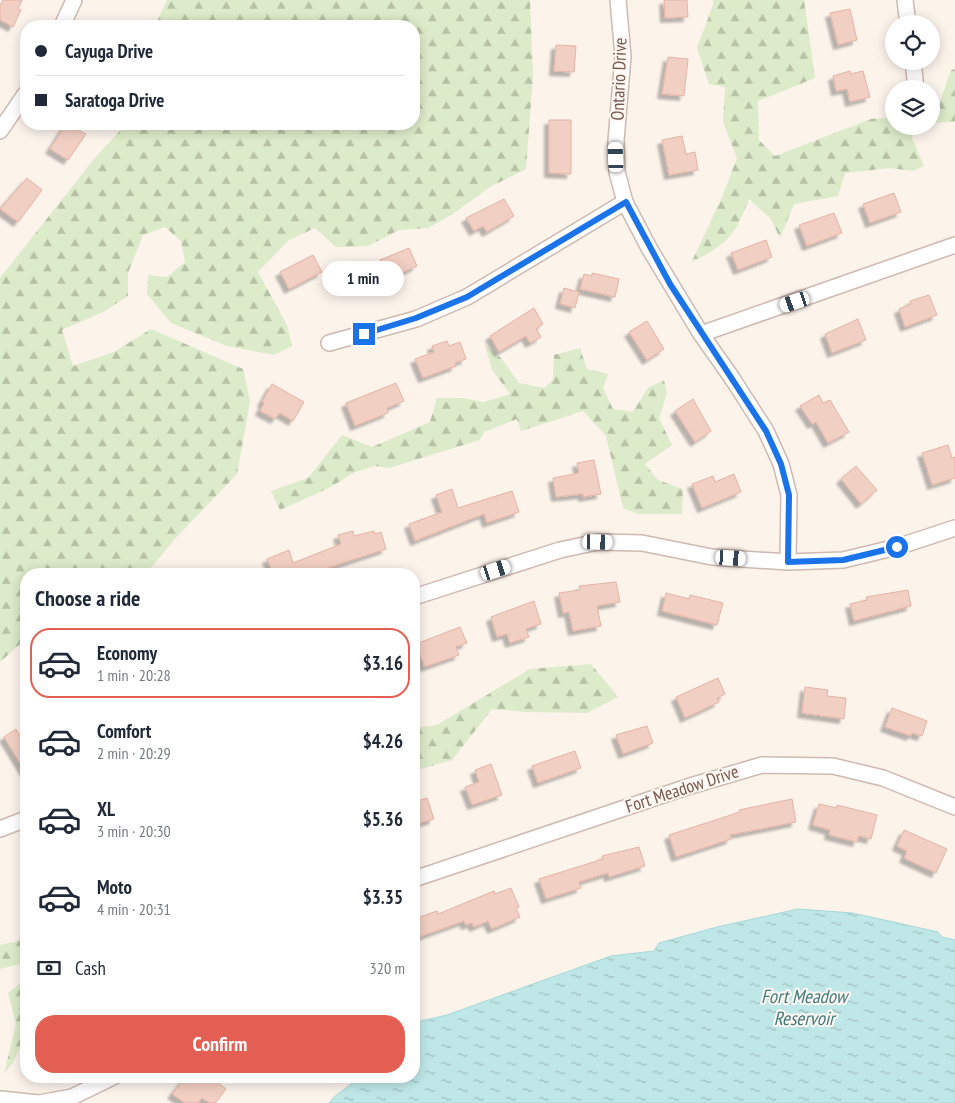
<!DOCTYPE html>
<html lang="en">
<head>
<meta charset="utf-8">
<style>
  :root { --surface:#fff; --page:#f6f6f7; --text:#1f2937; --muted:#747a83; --line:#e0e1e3; --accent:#e35f54 }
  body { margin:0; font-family:"PT Sans Narrow",sans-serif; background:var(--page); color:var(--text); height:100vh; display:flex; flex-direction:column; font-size:19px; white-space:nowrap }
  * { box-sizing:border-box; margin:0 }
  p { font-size:16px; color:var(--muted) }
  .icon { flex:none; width:28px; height:28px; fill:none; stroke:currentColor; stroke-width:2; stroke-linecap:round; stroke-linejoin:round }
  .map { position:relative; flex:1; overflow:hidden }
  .drawer { position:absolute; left:20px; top:568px; width:400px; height:515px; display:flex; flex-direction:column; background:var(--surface); border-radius:20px; box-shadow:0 2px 12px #0003 }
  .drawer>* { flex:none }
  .hud { position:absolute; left:20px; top:20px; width:400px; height:110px; border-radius:20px; box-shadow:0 2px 12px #0003; display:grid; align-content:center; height:110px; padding:0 15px; background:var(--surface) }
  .fabs { position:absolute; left:885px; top:15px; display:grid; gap:10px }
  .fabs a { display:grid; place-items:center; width:55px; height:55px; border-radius:50%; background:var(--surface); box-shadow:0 2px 12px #0003; font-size:25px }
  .end { position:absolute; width:22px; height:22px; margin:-11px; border:6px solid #1a73e8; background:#fff; box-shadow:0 0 0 2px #fff }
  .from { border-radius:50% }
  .bubble { position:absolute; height:35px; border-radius:18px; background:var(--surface); box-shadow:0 2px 12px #0003; font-size:16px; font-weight:600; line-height:35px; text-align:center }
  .car { position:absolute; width:15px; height:30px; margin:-15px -8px; border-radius:6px; box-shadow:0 0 4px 1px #0007; background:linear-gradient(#fff 24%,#345 0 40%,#fff 0 76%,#345 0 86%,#fff 0) }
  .hud b { display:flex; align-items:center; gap:18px; height:48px; font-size:19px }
  .hud b+b { border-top:1px solid var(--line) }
  .hud i { width:12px; height:12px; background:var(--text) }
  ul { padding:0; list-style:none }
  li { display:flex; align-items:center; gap:15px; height:70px; margin:0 10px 8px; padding:0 5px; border:2px solid transparent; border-radius:20px }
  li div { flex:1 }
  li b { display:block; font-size:19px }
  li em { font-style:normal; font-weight:600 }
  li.current { border-color:var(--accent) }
  li>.icon { width:45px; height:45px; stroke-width:1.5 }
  h2 { padding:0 15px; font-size:22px; line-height:60px }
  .pay { display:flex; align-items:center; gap:12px; height:55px; padding:0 15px; font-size:19px }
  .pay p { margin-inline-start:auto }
  .action { display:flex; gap:10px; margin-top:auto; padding:10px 15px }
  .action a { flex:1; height:58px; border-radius:20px; background:var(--accent); color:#fff; font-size:20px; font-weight:600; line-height:58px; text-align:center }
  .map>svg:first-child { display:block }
  .forest { fill:url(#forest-firs) }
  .water { fill:url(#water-ripples); stroke:#a6d8d8 }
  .building { fill:#f2cfc3; stroke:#e4b3a4; filter:url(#shadow) }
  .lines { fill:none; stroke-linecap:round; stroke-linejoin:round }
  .minor-casing { stroke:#cfb9b0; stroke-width:18 }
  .minor { stroke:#fff; stroke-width:15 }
  .route { stroke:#1a73e8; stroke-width:6 }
  .labels { text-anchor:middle; stroke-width:4; stroke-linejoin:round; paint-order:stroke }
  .street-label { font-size:18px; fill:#78574e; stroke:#fff8f2 }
  .water-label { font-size:19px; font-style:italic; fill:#417c7c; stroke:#fff8f2 }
</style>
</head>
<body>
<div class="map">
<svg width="955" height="1103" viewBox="0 0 955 1103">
  <defs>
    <pattern id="forest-firs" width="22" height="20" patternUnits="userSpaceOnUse" patternTransform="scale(1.25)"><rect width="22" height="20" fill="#dcebc9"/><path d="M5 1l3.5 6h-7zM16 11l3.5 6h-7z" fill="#b7c1a5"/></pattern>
    <pattern id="water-ripples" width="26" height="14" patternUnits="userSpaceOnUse" patternTransform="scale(1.25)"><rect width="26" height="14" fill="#bfe7e7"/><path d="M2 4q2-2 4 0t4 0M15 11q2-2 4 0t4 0" fill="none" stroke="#a0bebd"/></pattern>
    <filter id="shadow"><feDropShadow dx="-4.5" dy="4.5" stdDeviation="1" flood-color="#0004"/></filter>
  </defs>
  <rect width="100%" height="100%" fill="#fcf3eb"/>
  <path class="forest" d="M167,0H530L533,76L526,169L490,187L453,214L428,228L399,230L368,246L336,247L315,228L289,240L258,272L287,325L292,346L274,355L227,346L171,323L147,294L148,275L167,277L185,262L181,241L165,227L143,235L128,273V296L103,312L62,330L73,366L114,352L151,329L243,369L250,402L237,474L172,542L146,574H26V639L0,662V278L94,159L126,124H414V26H155Z
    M713,0H804L815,78L758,101L759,140L775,156L871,119L894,117V126H914L912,138L924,166L913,171L890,168L845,173L838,196L794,204L780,238L771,219L749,199C734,239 727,243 691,263L720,202L737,158L723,122L725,87L709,84L697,48L713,5Z
    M955,69V122L931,123V108L938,107L951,70Z
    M485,345L501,358L519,383L544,388L553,380L554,355L580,348L587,369L608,374L603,388L613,409L633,412L648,388L664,380L667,393L659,418L672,445L645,464L658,480L683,489L682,514H638L623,508L606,436L583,411L521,431L517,419L484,432L480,440L389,468L375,466L355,472L329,488L280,510L271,491L308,478L342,435L372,447L430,422L437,398H462L484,402L510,394L492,370Z
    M591,664L618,697L587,713L526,712L492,709L452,760L414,771V728L437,725L530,669Z
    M26,939V1033L13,1063L4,1074L16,1024L8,993L21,983L23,963L0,969V945Z"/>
  <path class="water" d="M798,909L853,913L938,932L942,937L955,940V1103H329L334,1097L362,1076H414V1027L421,1021L447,1015L611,956L654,951L659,943L717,927Z"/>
  <path class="building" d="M3,0H22L18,9L21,10L13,27L0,20V6Z
    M664,0H687L688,17L665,18Z
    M850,9L857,40L838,45L830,13Z
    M556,45L576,46L574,72L554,71Z
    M668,57L688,59L684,96L662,94Z
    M850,71L851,74L863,71L870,97L850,102L847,89L836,91L833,76Z
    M549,120H571V174L549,173Z
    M66,124L86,134L68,160L50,149Z
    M682,136L686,154L695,152L698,170L669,175L662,140Z
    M27,178L42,190L18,222L0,209Z
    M894,193L901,212L870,223L863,204Z
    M504,199L514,216L487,232L483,226L474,231L466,218Z
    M834,213L842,233L807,246L799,225Z
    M766,240L772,257L738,270L731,253Z
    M409,248L417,266L388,279L380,260Z
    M313,255L322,272L289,289L280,272Z
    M592,273L619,279L615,297L580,289L584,274L592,276Z
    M564,288L579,292L575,308L560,304Z
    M929,295L937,315L905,327L899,309L911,304L910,301Z
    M534,308L543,324L536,329L541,337L530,343L526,336L499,352L490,336Z
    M858,319L866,340L832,353L825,334Z
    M647,321L664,349L647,360L629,332Z
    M447,341L449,346L460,342L466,359L455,363L456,366L423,378L415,359L434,352L432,346Z
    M396,383L404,401L387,408L388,413L355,426L346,403Z
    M272,384L304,402L293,421L280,413L275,419L260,411L264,403L262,402Z
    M819,395L823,403L830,400L849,432L828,443L816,422L812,424L800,406Z
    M693,399L711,431L695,442L675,411Z
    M948,445L952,458L955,457V478L932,485L922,453Z
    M594,460L601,494L583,497V494L556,497L553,478L579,473L577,463Z
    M856,466L877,490L861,504L841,479Z
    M734,474L741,492L702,508L692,484L713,476L715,482Z
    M452,489L458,508L512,491L519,512L487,523L484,514L415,541L409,524L442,512L436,495Z
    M353,531L354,536L374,531L375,534L381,532L386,549L322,570L323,574H267L272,571L267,559L289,550L293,563L341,544L338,535Z
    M616,582L620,602L597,606L601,626L573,631L569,612L563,613L559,593L580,590L579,586Z
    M908,590L911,606L854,621L850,604L867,600L866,597Z
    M666,593L689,599L690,595L723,603L717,625L662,611Z
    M534,601L541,624L526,629L529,637L510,643L507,634L497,637L491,617Z
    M460,627L467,643L456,647L459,655L425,667L416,644Z
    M718,678L725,694L717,698L719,702L685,718L676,697Z
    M805,687L828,690L827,696L846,698L844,719L802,713Z
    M892,708L927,721L922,736L912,733L911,736L885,727Z
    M647,726L653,743L623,754L616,735Z
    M16,729L20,736L26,732V773L4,737Z
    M575,751L581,768L538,783L532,766Z
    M491,764L502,795L472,805L465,787L479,782L475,770Z
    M427,798L434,819L414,825V802Z
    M792,799L796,822L730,835L731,839L676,857L669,835L740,812L739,810Z
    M819,804L837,808V805L877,815L871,839L859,836L857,842L829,835L830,830L813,825Z
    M904,830L947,849L936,873L904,858L907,851L897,846Z
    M639,847L645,866L609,877L608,873L579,882L581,888L546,899L539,879L603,859L602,856Z
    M511,888L519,907L516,908L520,917L492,929L488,921L474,927L472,923L466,925L464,921L414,939V919L437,911L438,914L494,891L495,894Z
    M186,1076H209L226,1089L215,1103H210L202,1098L198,1103H185L172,1094Z"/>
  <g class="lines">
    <defs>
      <path id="minor" d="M618,0L623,56L616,141L617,172L625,202L649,248L701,334L732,378L766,431L781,464L789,495L788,562
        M905,0L908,24
        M62,26L74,0
        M913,61L916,89
        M0,131L26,93
        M701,334L955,245
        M329,343L416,319L467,297L625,202
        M414,597L560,550L598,542L642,543L712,557L788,562L843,560L897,547L955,528
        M0,829L26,819
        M414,879L687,787L762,765L833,766L883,778L955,807
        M0,1099L39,1103L72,1097L115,1076"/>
    </defs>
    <use href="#minor" class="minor-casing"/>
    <use href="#minor" class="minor"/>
  </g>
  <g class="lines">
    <path class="route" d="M364,334L416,318L467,297L626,202L670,284L766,431L781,464L789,495L788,562L843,560L897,547"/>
  </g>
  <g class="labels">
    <g class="street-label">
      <text transform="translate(619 79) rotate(-88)" y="6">Ontario Drive</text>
      <text transform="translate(682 789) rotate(-18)" y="6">Fort Meadow Drive</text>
    </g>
    <g class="water-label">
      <text x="804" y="1003">Fort Meadow<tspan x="804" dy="22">Reservoir</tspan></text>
    </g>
  </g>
</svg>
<div class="fabs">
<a><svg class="icon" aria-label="locate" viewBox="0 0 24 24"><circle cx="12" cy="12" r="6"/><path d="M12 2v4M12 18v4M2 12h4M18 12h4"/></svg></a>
<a><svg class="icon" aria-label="layers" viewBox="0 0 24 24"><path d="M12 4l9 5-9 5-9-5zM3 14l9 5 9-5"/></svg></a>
</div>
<i class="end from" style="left:897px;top:547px"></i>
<i class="end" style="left:364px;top:334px"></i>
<div class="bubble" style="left:322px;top:261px;width:82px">1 min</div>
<i class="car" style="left:616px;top:157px;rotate:358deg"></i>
<i class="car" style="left:795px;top:302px;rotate:251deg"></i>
<i class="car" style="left:598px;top:542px;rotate:91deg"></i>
<i class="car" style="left:731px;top:558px;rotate:93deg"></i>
<i class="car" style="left:496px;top:570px;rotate:72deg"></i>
<div class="hud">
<b><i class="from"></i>Cayuga Drive</b>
<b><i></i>Saratoga Drive</b>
</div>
<section class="drawer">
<h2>Choose a ride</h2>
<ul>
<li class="current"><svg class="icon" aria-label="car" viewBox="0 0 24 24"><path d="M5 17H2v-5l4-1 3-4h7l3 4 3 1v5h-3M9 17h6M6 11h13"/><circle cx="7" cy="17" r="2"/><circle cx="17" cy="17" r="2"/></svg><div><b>Economy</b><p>1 min · 20:28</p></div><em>$3.16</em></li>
<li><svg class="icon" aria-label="car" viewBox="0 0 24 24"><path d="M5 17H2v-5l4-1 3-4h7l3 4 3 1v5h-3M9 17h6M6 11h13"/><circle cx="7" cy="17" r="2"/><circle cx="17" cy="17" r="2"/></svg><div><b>Comfort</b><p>2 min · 20:29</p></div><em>$4.26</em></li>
<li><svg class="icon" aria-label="car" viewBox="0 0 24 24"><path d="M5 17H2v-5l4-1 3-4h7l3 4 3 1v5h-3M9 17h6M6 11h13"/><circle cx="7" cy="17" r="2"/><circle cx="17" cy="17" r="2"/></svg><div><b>XL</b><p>3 min · 20:30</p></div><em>$5.36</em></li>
<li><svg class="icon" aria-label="car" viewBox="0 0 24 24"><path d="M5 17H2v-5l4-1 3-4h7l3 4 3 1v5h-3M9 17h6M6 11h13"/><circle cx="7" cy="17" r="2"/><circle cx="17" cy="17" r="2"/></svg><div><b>Moto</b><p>4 min · 20:31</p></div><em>$3.35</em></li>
</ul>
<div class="pay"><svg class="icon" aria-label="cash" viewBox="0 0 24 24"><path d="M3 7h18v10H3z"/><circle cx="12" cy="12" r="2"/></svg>Cash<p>320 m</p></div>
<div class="action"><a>Confirm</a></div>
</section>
</div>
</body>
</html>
